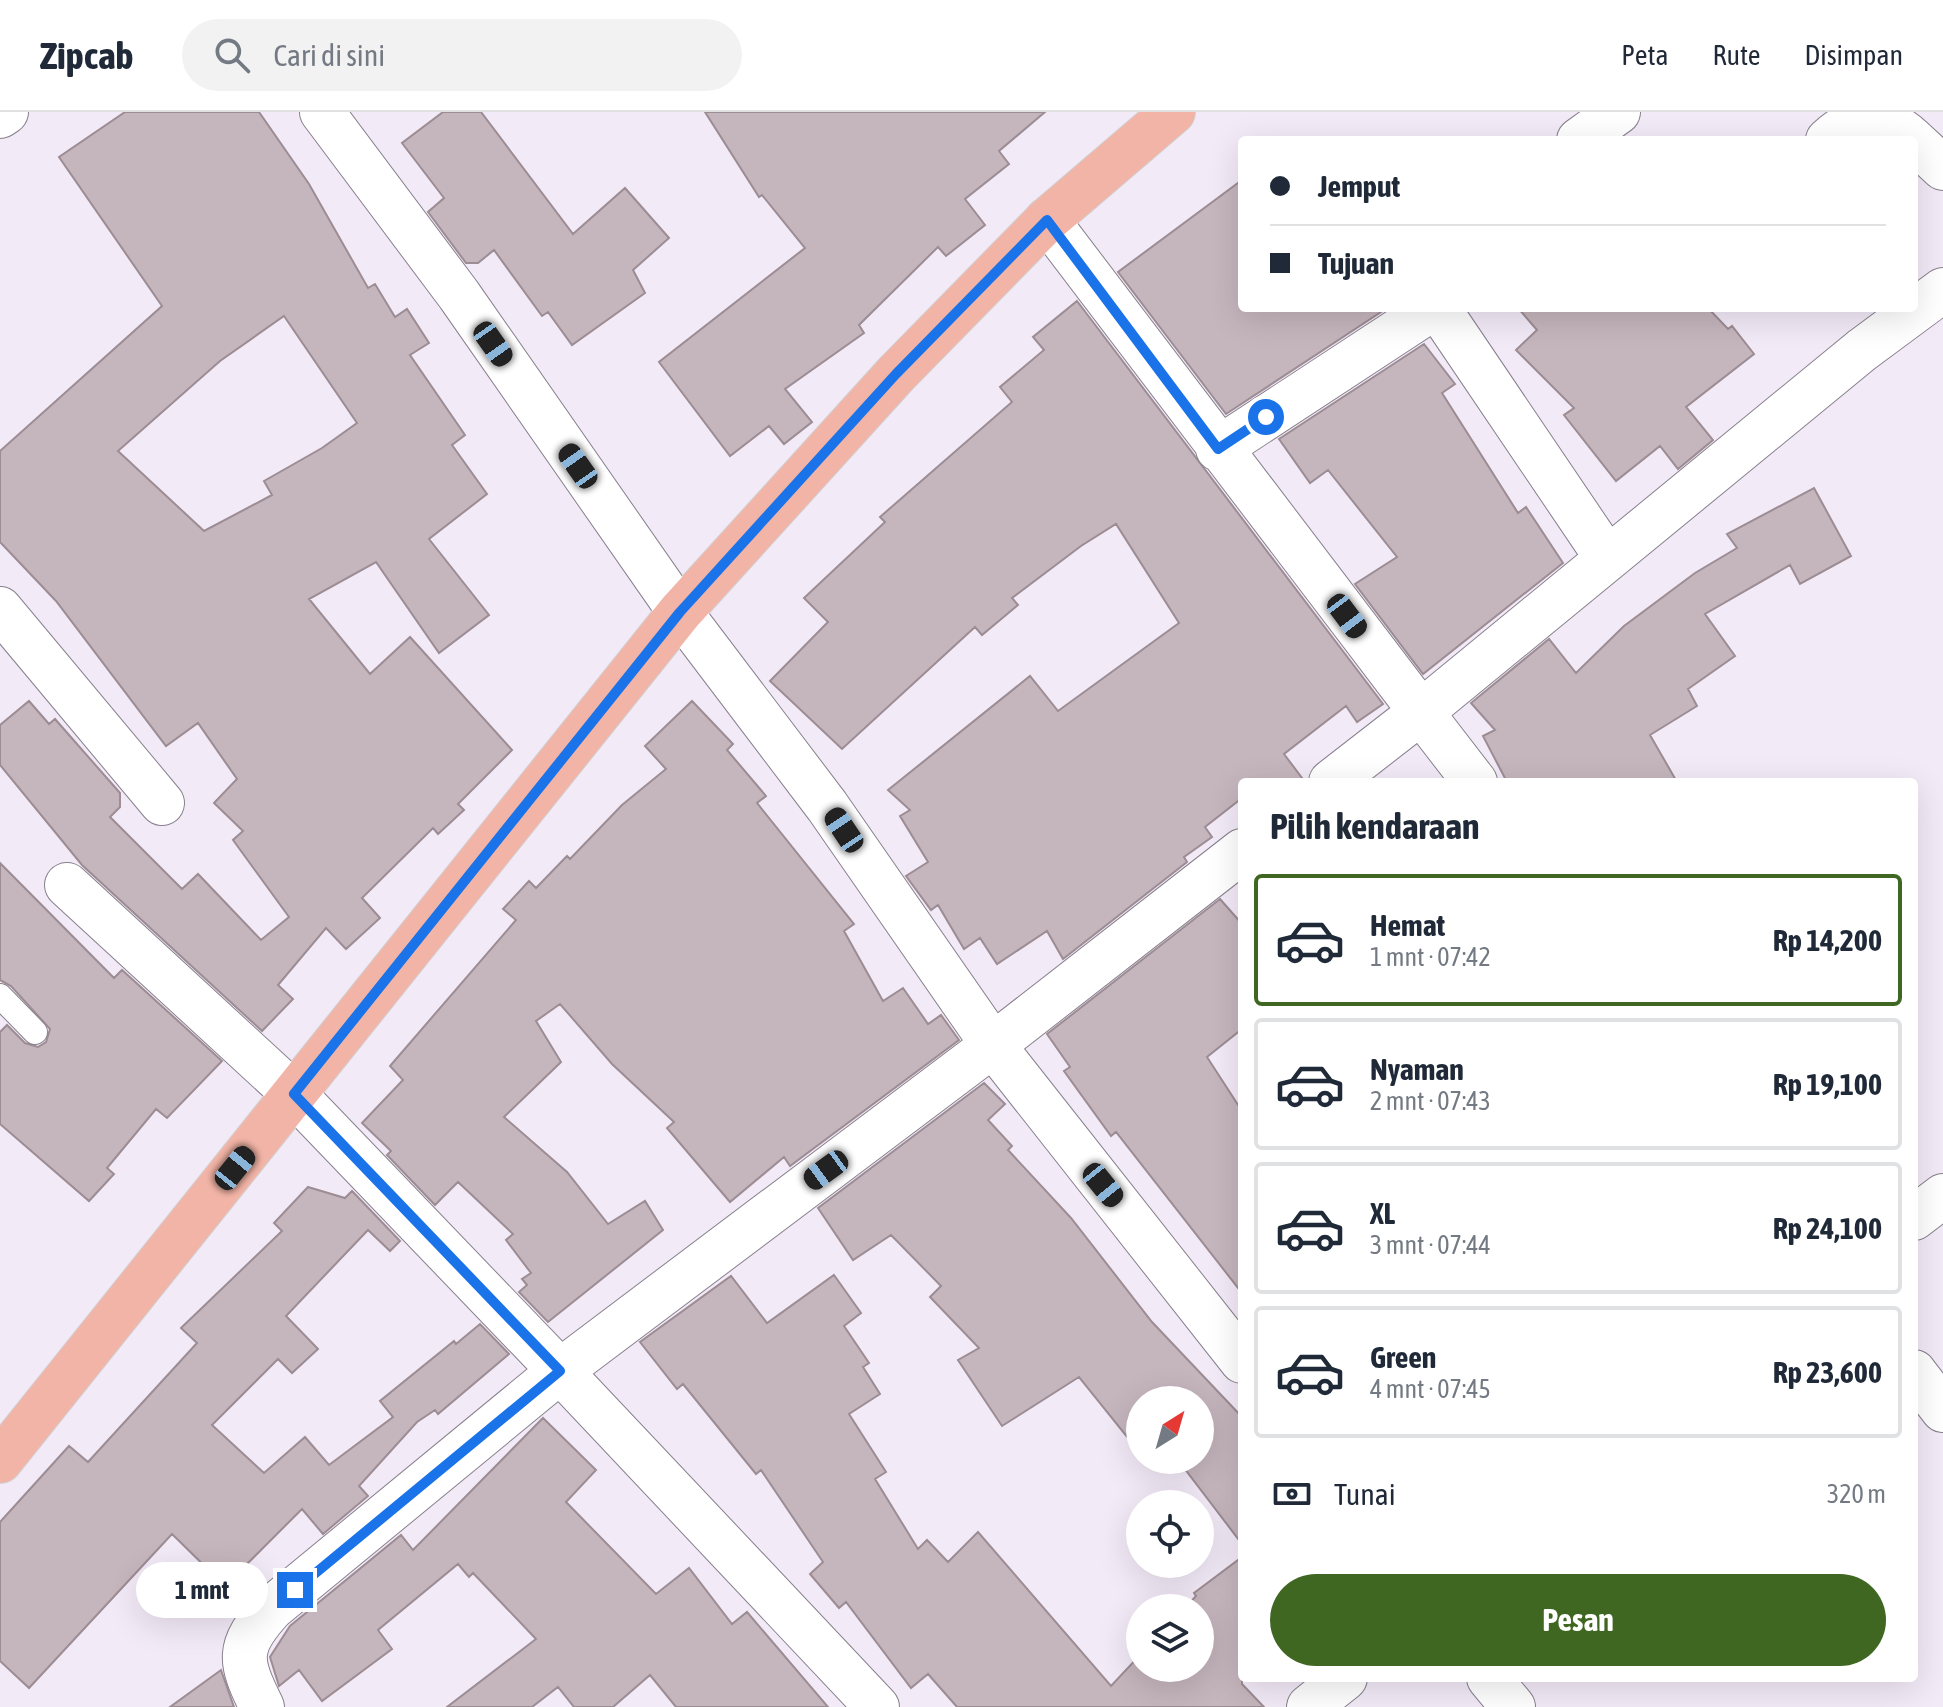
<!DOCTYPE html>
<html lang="id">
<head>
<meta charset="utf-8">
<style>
  :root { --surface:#fff; --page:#f2f2f3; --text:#1f2937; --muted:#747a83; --line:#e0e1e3; --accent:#406722 }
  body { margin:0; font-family:"Asap Condensed",sans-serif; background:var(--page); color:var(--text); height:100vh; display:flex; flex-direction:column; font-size:30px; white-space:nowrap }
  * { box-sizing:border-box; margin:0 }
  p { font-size:26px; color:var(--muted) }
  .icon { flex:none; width:44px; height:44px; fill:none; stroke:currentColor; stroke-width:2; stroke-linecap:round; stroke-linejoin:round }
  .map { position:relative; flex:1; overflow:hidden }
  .side { position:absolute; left:1238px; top:666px; width:680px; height:904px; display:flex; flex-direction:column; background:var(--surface); border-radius:8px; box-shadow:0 8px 32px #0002 }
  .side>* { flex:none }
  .banner { position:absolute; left:1238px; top:24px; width:680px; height:176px; border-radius:8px; box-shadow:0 8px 32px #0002; display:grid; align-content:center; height:176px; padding:0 32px; background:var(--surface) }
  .needle { width:52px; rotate:37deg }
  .buttons { position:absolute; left:1126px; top:1274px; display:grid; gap:16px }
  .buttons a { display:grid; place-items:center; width:88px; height:88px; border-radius:50%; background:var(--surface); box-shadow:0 8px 32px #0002; font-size:40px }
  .end { position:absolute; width:36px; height:36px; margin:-18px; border:10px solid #1a73e8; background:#fff; box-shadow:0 0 0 4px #fff }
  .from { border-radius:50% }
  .bubble { position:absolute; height:56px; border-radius:28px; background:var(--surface); box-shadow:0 8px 32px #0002; font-size:26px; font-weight:700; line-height:56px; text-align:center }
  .car { position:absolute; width:24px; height:48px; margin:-24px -12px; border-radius:10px; box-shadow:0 0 6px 2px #0007; background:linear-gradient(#222 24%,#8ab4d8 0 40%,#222 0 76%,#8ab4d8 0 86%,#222 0) }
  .banner b { display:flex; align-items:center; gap:28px; height:76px; font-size:30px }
  .banner b+b { border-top:2px solid var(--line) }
  .banner i { width:20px; height:20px; background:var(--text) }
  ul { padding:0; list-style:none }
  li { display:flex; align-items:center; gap:24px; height:132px; margin:0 16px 12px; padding:0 16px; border:4px solid var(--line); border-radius:8px }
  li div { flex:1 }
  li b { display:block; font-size:30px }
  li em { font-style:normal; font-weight:700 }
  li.active { border-color:var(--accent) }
  li>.icon { width:72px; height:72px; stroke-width:1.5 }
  h2 { padding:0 32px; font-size:36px; line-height:96px }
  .pay { display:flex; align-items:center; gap:20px; height:88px; padding:0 32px; font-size:30px }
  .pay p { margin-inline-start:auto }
  .primary-button { display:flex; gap:16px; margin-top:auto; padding:16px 32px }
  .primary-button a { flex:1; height:92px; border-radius:48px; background:var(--accent); color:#fff; font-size:32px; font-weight:700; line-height:92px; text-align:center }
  header { display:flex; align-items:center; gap:48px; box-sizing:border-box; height:112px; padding:0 40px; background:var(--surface); border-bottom:2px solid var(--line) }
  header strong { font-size:38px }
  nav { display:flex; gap:44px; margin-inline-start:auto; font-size:28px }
  .search { width:560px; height:72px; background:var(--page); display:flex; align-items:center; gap:20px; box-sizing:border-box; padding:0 28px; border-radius:44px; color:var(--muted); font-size:30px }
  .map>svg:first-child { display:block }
  .building { fill:#c5b5bd; stroke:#9c8c93; stroke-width:2; fill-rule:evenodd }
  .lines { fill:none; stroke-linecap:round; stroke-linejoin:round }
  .service-casing { stroke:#88808d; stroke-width:26 }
  .minor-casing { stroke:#88808d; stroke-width:46 }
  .trunk-casing { stroke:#d2d1d2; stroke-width:46 }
  .service { stroke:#fff; stroke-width:24 }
  .minor { stroke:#fff; stroke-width:44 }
  .trunk { stroke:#f2b4a6; stroke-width:44 }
  .route { stroke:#1a73e8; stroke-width:10 }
</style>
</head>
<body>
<header>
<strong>Zipcab</strong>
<div class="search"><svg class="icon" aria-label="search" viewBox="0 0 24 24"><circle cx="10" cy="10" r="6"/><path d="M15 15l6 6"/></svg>Cari di sini</div>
<nav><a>Peta</a><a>Rute</a><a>Disimpan</a></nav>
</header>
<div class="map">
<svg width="1943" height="1595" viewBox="0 0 1943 1595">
  <rect width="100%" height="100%" fill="#f3eaf8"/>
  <path class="building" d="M125,0H259L309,72L368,176L375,172L395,205L407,197L429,231L410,243L465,323L452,333L487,382L429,427L489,503L439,541L376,450L309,487L370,562L410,525L512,638L458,692L464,698L438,722L433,716L362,786L380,806L346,837L326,816L278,873L293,887L262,919L82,753L0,653V613L29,589L49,612L55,607L120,681V695L110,705L182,777L198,762L261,828L289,805L233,728L243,719L214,691L237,667L198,611L166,634L56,489L0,430V339L162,194L59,45ZM284,204L357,311L322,336L264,369L272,383L204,419L118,339L220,249Z
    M443,0H481L573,122L625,76L669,126L633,158L645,181L572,233L548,200L542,204L494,138L478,151H466L428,100L444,86L402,31Z
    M705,0H1045L999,39L1009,52L965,87L985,113L946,144L938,135L859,213L864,221L785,277L812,310L784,332L769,314L730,344L659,250L805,136L762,83L759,85Z
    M1242,68V196H1387L1226,302L1118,160Z
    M1077,189L1383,592L1357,610L1346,594L1284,642L1305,670H1242V686L1205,715L1212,725L1184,745L1187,750L1063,847L1047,819L997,852L980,826L964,837L938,793L931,798L906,764L928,750L900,704L910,698L888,678L1030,564L1058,599L1179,511L1116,412L1081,434L1012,486L1018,493L982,523L975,515L842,637L770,569L828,510L804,486L885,410L880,405L1012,290L1000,275L1044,238L1033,225Z
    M1518,196H1708L1728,217L1732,214L1754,242L1686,295L1713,328L1678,357L1660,334L1616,369L1564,303L1574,296L1516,238L1537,218Z
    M1424,232L1455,272L1442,281L1518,401L1526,395L1563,451L1423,562L1355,472L1397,445L1328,358L1310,371L1279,327Z
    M1814,376L1851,444L1800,472L1790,453L1705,502L1735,544L1688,577L1697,594L1650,623L1677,670H1507L1483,624L1495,618L1471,591L1549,527L1576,561L1624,514L1695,461L1737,436L1727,422Z
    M692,589L733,632L727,638L766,684L757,691L854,812L844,819L883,889L903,876L928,912L941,903L959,928L790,1054L784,1045L730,1090L667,1016L674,1010L612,952L560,892L536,909L561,950L504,1005L567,1060L608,1112L645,1089L663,1118L548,1210L519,1180L527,1173L522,1167L531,1161L506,1128L513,1122L458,1070L435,1093L387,1043L391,1039L362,1011L403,968L390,954L516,808L503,797L529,769L536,776L567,744L570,747L622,693L666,657L645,634Z
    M0,751L114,866L122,858L222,949L167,1006L156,997L107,1056L114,1062L89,1089L0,1012V920L7,913L25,931L38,935L46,930L50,917L11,874L0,868Z
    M1220,787L1242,812V917L1207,945L1242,999V1181L1116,1020L1111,1024L1064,959L1070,955L1047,922Z
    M984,971L1005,992L988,1008L1012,1034L1008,1038L1071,1106L1152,1210L1242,1305V1432L1178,1348H1200V1288H1140V1341L1079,1265L1002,1314L958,1248L979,1236L930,1185L941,1174L891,1123L853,1148L818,1096Z
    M308,1075L345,1086L352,1079L400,1129L390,1139L368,1118L286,1204L318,1237L292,1261L278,1247L212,1313L264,1361L305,1325L329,1353L393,1305L380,1289L454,1229L456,1232L480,1212L509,1242L438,1302L435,1298L417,1310L359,1374L368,1384L323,1422L302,1397L225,1474L172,1422L29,1576L0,1549V1410L69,1334L88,1350L197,1231L181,1216L282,1119L274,1111Z
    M834,1163L861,1201L844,1214L869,1251L863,1255L880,1282L849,1302L886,1360L875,1367L918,1437L927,1428L948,1450L978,1420L1111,1574L1140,1543V1556H1200V1496H1185L1196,1484L1194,1481L1242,1445V1572L1264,1595H957L928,1562L911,1576L846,1490L839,1496L810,1462L823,1450L761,1358L756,1362L683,1272L677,1277L640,1230L731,1164L767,1211Z
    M543,1306L596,1358L566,1390L656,1482L689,1456L732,1512L747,1500L828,1595H676L650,1563L613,1595H574L558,1575L532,1595H447L536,1527L473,1461L469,1465L458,1452L378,1518L392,1537L322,1589L299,1558L279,1574L270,1545L290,1514L401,1423L413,1438Z
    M221,1558L234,1595H170Z"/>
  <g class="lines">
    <defs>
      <path id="service" d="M0,884L35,920"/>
      <path id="minor" d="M322,0L459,183L680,500L827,694L993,933L1242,739
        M0,4L6,0
        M1579,28L1618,0
        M1828,28C1856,2 1884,1 1913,28
        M1914,29L1943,56
        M1047,108L1421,600L1862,238L1943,178
        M1438,196L1607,446
        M1218,337L1433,196
        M0,497L162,691
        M1331,670L1421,600L1475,670
        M67,773L294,982L560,1259L993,933L1242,1249
        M1914,1106L1943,1084
        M1914,1260L1943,1298
        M1489,1566L1513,1595
        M262,1595C239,1549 236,1535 272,1496L560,1259L877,1595
        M1309,1595L1345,1566"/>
      <path id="trunk" d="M0,1349L680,500L896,262L1047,108L1173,0"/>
    </defs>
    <use href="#service" class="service-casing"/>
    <use href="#minor" class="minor-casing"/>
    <use href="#trunk" class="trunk-casing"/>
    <use href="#service" class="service"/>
    <use href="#minor" class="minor"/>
    <use href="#trunk" class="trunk"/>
  </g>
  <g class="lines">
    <path class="route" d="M295,1478L560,1259L294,982L680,500L896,262L1047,108L1218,337L1266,305"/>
  </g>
</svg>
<div class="buttons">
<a><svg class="needle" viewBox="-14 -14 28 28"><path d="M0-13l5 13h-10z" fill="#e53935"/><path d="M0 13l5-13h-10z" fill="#747a83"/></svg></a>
<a><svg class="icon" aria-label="locate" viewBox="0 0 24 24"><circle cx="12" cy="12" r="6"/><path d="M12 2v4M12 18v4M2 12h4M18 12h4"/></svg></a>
<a><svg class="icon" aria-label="layers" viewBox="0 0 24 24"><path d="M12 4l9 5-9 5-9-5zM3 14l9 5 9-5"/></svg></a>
</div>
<i class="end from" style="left:1266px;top:305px"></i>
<i class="end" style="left:295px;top:1478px"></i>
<div class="bubble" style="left:136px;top:1450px;width:132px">1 mnt</div>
<i class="car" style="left:493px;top:232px;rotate:145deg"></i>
<i class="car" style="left:578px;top:354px;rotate:325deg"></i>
<i class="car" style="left:1347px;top:504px;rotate:143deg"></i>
<i class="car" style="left:844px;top:718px;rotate:326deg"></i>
<i class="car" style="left:235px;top:1056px;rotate:39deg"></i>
<i class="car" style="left:826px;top:1058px;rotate:234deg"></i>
<i class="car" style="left:1103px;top:1073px;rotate:141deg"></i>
<div class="banner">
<b><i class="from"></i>Jemput</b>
<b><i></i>Tujuan</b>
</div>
<section class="side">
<h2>Pilih kendaraan</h2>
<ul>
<li class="active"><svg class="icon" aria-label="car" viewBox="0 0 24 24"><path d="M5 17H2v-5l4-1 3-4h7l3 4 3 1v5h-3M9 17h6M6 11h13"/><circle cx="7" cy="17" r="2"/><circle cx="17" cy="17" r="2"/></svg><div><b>Hemat</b><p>1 mnt · 07:42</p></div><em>Rp 14,200</em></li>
<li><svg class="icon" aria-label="car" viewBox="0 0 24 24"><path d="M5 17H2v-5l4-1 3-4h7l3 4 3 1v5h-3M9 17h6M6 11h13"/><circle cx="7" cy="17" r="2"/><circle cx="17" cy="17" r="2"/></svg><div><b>Nyaman</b><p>2 mnt · 07:43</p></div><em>Rp 19,100</em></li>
<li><svg class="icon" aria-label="car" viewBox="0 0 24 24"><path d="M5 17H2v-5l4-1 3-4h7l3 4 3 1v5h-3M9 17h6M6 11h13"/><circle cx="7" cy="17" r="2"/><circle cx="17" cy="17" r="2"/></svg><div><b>XL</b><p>3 mnt · 07:44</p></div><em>Rp 24,100</em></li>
<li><svg class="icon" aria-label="car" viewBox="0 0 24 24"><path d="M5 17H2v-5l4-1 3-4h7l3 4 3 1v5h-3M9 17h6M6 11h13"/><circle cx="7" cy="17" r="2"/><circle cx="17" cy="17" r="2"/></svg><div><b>Green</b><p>4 mnt · 07:45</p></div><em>Rp 23,600</em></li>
</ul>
<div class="pay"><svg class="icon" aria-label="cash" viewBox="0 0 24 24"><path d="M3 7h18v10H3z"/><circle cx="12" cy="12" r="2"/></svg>Tunai<p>320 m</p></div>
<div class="primary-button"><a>Pesan</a></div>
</section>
</div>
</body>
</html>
